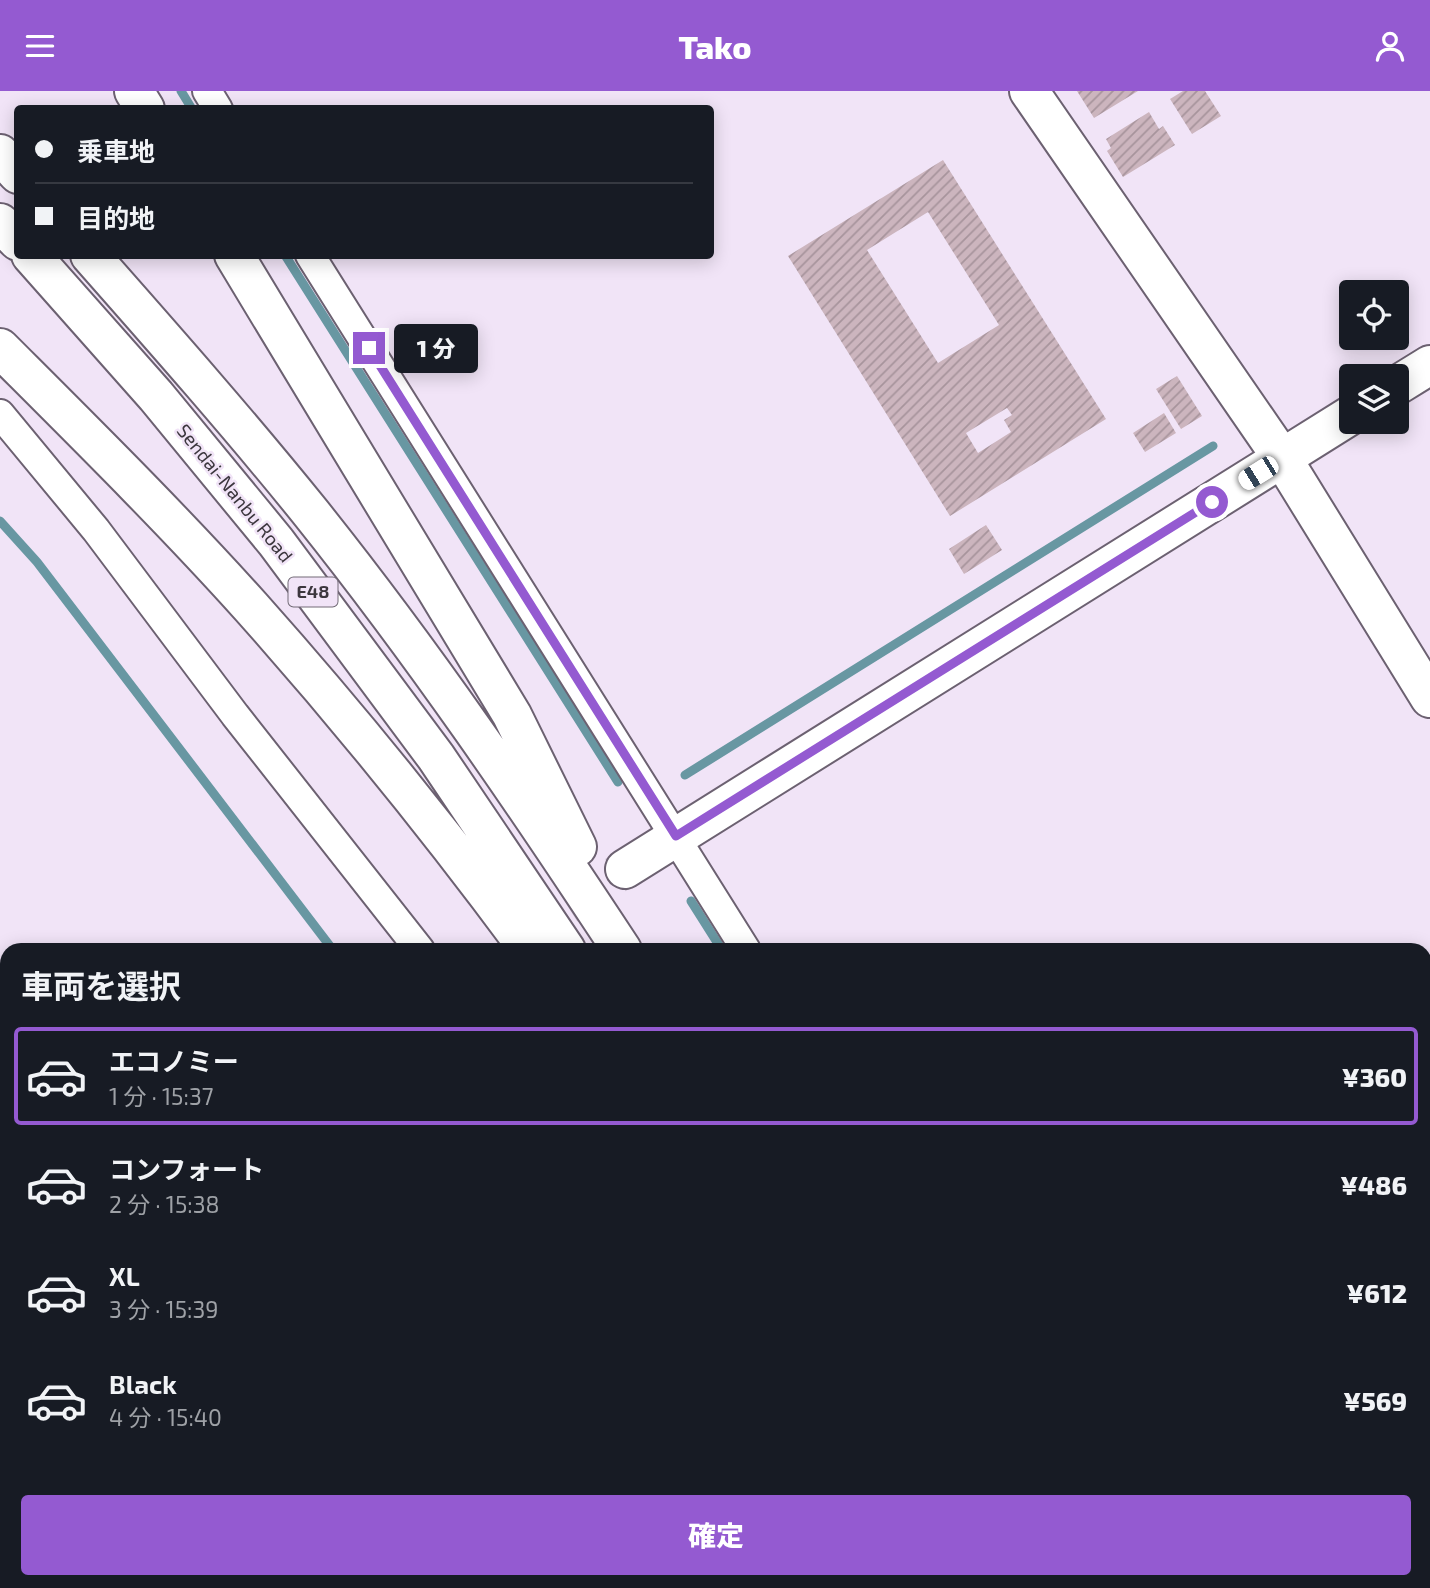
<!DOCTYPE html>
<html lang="ja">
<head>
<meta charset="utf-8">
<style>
  :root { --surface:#171b24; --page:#20242c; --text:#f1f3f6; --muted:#9ea1a6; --line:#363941; --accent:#945ad1 }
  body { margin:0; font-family:"Exo 2","Noto Sans JP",sans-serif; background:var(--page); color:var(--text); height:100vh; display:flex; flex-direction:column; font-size:26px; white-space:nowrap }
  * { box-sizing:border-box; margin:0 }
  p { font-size:23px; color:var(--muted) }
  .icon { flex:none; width:38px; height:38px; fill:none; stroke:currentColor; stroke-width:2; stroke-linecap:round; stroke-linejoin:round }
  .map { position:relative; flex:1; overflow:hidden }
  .panel { position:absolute; left:0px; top:852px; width:1432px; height:646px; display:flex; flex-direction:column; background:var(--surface); border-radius:21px 21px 0 0; box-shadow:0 4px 18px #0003 }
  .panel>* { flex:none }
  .banner { position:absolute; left:14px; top:14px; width:700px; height:154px; border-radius:7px; box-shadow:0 4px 18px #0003; display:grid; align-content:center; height:154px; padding:0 21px; background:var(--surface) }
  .controls { position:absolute; left:1339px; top:189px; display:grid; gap:14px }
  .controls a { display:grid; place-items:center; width:70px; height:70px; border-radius:7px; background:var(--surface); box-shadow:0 4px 18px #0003; font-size:35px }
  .end { position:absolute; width:32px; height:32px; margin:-16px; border:9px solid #945ad1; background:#fff; box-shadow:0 0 0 4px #fff }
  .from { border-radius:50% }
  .bubble { position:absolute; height:49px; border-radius:7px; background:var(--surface); box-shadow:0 4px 18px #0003; font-size:23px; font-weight:800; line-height:49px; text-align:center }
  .car { position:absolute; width:21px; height:42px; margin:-21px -10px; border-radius:9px; box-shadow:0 0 5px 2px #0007; background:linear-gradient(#fff 24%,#345 0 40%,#fff 0 76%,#345 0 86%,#fff 0) }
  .banner b { display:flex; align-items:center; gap:24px; height:66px; font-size:26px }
  .banner b+b { border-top:2px solid var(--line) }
  .banner i { width:18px; height:18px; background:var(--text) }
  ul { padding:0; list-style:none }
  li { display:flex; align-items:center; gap:21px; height:98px; margin:0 14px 10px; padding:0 7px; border:4px solid transparent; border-radius:7px }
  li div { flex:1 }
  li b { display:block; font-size:26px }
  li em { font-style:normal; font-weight:800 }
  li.on { border-color:var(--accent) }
  li>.icon { width:63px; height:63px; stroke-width:1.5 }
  h2 { padding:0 21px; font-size:32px; line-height:84px }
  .primary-button { display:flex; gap:14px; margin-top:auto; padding:14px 21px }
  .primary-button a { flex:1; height:80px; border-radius:7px; background:var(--accent); color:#fff; font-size:28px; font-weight:800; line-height:80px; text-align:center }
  header { display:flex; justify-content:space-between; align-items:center; height:91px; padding:0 21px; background:var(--accent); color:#fff; font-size:32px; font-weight:800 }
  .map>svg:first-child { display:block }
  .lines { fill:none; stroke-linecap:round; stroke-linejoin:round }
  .stream { stroke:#6897a2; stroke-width:9 }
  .building { fill:url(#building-hatch); fill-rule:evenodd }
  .secondary-tunnel { stroke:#cdc1d2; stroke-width:38; stroke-dasharray:38 19; stroke-linecap:butt }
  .street-casing { stroke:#6c6171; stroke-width:32 }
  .secondary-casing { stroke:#6c6171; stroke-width:42 }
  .highway-casing { stroke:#6c6171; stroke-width:42 }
  .street { stroke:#fff; stroke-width:28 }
  .secondary { stroke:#fff; stroke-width:38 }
  .highway { stroke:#fff; stroke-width:38 }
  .route { stroke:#945ad1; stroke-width:9 }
  .labels { text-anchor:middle; stroke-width:5; stroke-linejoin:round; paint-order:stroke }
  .shield { fill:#f1e4f7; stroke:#726b76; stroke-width:2 }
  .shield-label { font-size:18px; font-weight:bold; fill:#3c373e }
  .street-label { font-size:19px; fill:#3c373e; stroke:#f1e4f7 }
</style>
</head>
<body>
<header><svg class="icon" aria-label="menu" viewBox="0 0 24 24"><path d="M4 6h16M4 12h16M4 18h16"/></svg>Tako<svg class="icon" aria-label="person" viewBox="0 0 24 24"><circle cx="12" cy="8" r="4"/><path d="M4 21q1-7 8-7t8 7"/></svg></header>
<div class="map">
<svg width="1430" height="1497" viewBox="0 0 1430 1497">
  <defs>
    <pattern id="building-hatch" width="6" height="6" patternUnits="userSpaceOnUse" patternTransform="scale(1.75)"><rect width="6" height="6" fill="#ccb5be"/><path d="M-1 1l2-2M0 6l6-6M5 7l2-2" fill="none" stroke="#a7949c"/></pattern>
  </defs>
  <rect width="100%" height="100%" fill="#f1e4f7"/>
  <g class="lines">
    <path class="stream" d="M181,0L192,18
      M285,164L618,691
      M0,430L37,471L333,859
      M685,684L1213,355
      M691,810L722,859
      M1094,1491L1097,1497"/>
  </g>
  <path class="building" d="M1077,0H1138L1094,27Z
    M1183,0H1205L1221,25L1192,43L1170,8Z
    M1149,21L1159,38L1163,35L1175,54L1123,86L1107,60L1111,57L1106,48Z
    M943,69L1106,328L950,425L788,165ZM928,121L999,234L938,272L867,159ZM1007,317L1012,324L1004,329L1011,341L978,362L966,342Z
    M1177,285L1202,325L1181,338L1156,298Z
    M1164,322L1176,342L1145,361L1133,342Z
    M986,434L1002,459L964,483L949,458Z
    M0,1278L7,1285L6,1341L0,1335Z
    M7,1460V1488L0,1481V1467Z
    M10,1491H58L51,1497H15Z
    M78,1491H103L108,1497H71Z
    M366,1491H408L414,1497H373Z"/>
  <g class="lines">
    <path class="secondary-tunnel" d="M519,845L625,778"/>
    <defs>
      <path id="street" d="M207,0L218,18
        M310,164L746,859
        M0,323L96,439L235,624L420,859
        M440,1491L445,1497
        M1124,1491L1127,1497"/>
      <path id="secondary" d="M1029,0L1282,367L1430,607
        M1396,295L1430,274
        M625,778L1351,324
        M0,1138H7
        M805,1491L809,1497"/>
      <path id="highway" d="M134,0L145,18
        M0,63L18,83
        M0,132L18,150
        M31,164L156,305L276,451L436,666L566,859
        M90,164C165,249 240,334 311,422C423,562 524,710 622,859
        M234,164L512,624L577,756
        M0,257C85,342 171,427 251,516C349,626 442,741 529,859
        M936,1491L939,1497
        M992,1491L995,1497"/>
    </defs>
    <use href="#street" class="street-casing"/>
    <use href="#secondary" class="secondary-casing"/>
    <use href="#highway" class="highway-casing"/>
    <use href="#street" class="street"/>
    <use href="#secondary" class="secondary"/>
    <use href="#highway" class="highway"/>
  </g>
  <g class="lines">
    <path class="route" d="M369,257L676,745L1212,411"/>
  </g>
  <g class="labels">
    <rect class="shield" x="288.5" y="486.5" width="49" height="29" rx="5"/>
    <g class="shield-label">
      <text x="313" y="507">E48</text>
    </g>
    <g class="street-label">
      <text transform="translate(235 402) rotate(51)" y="7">Sendai-Nanbu Road</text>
    </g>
  </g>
</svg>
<div class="controls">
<a><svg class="icon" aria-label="locate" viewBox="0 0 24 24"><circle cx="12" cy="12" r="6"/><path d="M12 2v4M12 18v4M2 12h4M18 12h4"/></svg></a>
<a><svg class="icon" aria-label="layers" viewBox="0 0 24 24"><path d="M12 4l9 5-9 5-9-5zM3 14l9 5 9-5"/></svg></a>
</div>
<i class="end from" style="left:1212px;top:411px"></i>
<i class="end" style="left:369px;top:257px"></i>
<div class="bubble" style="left:394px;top:233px;width:84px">1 分</div>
<i class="car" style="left:1258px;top:382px;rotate:238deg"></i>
<div class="banner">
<b><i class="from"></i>乗車地</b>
<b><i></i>目的地</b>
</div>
<section class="panel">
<h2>車両を選択</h2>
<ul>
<li class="on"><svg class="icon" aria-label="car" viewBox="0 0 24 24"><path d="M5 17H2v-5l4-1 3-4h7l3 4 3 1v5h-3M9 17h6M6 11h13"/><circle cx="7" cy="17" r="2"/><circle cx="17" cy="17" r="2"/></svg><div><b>エコノミー</b><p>1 分 · 15:37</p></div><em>¥360</em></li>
<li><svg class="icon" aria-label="car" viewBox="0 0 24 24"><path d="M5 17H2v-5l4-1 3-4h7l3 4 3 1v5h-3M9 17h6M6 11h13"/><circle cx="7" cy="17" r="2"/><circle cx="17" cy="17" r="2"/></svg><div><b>コンフォート</b><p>2 分 · 15:38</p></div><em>¥486</em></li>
<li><svg class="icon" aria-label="car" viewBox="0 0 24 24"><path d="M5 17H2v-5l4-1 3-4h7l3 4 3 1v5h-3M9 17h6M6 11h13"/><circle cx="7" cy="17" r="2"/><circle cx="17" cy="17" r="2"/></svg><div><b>XL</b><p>3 分 · 15:39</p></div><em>¥612</em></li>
<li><svg class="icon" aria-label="car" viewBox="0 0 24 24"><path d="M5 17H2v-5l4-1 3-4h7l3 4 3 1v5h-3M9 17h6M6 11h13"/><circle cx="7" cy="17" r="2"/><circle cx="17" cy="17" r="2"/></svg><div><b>Black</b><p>4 分 · 15:40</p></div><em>¥569</em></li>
</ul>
<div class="primary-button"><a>確定</a></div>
</section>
</div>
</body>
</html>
